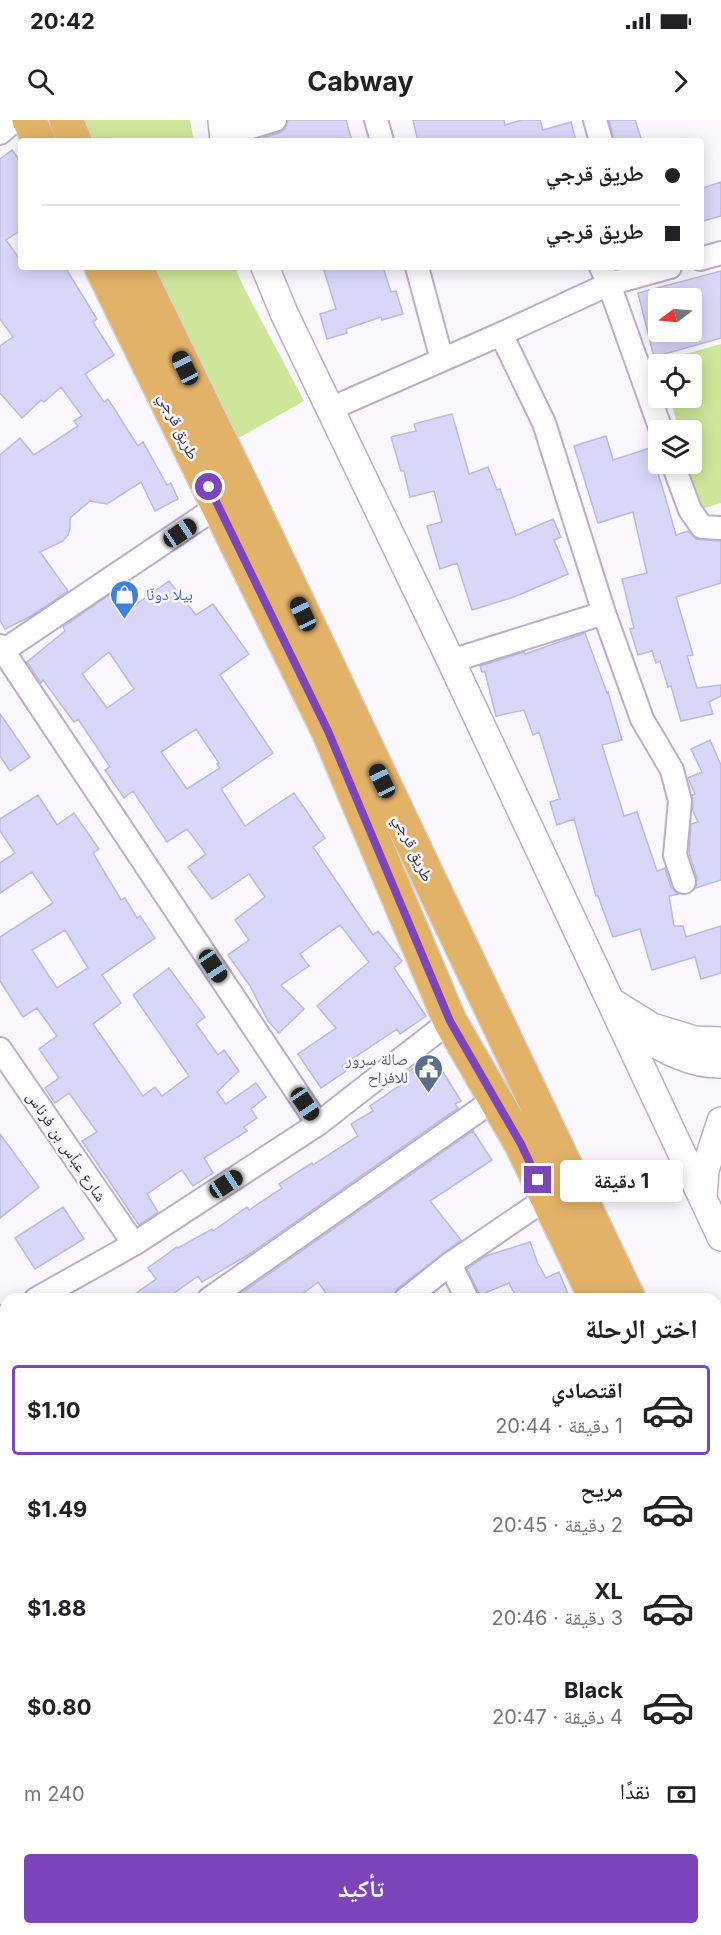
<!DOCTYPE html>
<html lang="ar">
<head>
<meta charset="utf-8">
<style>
  :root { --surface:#fff; --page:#f6f6f6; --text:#202124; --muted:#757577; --line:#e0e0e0; --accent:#7d45bb }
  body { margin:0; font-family:Inter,"Noto Naskh Arabic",sans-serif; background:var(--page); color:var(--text); direction:rtl; height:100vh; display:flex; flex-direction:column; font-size:22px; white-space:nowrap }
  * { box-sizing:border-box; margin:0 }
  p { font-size:20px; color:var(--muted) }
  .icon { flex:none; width:33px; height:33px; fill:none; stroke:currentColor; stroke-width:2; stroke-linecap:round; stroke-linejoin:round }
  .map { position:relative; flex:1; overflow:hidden; direction:ltr }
  .details { position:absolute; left:0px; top:1173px; width:722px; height:642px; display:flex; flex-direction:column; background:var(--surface); border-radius:18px 18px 0 0; box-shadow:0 3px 15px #0003; direction:rtl }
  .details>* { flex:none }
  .banner { position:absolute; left:18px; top:18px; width:686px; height:132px; border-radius:6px; box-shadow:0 3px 15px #0003; direction:rtl; display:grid; align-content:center; height:132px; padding:0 24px; background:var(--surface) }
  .needle { width:39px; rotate:254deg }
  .buttons { position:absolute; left:648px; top:168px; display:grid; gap:12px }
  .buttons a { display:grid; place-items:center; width:54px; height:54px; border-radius:6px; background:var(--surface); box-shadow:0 3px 15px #0003; font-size:30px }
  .end { position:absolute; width:27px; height:27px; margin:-14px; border:8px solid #7d45bb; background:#fff; box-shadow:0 0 0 3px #fff }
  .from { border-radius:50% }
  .bubble { position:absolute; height:42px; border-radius:6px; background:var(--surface); box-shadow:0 3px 15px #0003; font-size:20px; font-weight:700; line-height:42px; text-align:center; direction:rtl }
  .car { position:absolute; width:18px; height:36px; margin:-18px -9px; border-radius:8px; box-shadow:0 0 4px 2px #0007; background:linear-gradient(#222 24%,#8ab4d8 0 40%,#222 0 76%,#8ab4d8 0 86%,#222 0) }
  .banner b { display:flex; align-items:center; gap:21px; height:57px; font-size:22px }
  .banner b+b { border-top:2px solid var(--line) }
  .banner i { width:15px; height:15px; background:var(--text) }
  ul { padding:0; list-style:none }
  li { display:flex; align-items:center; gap:18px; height:90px; margin:0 12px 9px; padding:0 12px; border:3px solid transparent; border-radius:6px }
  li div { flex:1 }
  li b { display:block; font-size:22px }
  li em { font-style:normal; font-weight:700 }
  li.selected { border-color:var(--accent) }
  li>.icon { width:54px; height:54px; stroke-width:1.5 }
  h2 { padding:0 24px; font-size:27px; line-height:72px }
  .pay { display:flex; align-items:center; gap:15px; height:66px; padding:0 24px; font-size:22px }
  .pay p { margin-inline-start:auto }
  .cta { display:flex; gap:12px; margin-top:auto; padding:12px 24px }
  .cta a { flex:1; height:69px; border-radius:6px; background:var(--accent); color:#fff; font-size:24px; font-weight:700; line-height:69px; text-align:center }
  .status { display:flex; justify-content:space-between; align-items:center; height:42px; padding:0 30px; background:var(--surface); direction:ltr }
  .status svg { height:16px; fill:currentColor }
  header { display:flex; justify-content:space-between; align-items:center; height:78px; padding:0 24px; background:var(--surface); font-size:27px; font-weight:700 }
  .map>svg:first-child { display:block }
  .green { fill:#cde69a }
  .building { fill:#d8d7fa; stroke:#bbb9db; stroke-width:1.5; fill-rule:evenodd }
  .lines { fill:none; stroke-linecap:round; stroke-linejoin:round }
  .minor-casing { stroke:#baaccc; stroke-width:26 }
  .tertiary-casing { stroke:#baaccc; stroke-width:30 }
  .trunk-casing { stroke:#d6d5d8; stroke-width:36 }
  .minor { stroke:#fff; stroke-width:22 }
  .tertiary { stroke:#fff; stroke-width:27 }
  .trunk { stroke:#e2b268; stroke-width:33 }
  .route { stroke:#7d45bb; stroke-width:8 }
  .labels { text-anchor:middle; stroke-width:5; stroke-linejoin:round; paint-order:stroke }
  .street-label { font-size:16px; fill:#332e3a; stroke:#faf7fe }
  .shop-label { font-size:16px; fill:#366cbe; stroke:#faf7fe; text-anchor:start }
  .service-label { font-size:16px; fill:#4e5e75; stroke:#faf7fe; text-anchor:end }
</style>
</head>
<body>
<div class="status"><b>20:42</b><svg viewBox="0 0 49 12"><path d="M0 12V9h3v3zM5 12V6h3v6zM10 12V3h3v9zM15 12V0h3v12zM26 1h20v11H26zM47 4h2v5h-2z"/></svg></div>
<header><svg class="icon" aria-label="forward" viewBox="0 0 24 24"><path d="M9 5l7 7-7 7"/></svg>Cabway<svg class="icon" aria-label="search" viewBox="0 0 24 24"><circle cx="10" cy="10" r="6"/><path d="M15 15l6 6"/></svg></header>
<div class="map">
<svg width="721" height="1815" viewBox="0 0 721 1815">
  <rect width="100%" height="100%" fill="#faf7fe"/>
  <path class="green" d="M84,0H190L194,21H94Z
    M155,147H235L242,164L304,281L235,320Z
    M721,224V383L701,389L688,344H692V310H679L670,278H692V244H661L660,241Z"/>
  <path class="building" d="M288,0H346L352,21H251L279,13L285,9Z
    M413,0H504L505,5L522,0H540L543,10L571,2L576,21H418Z
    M609,0H635L642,21H614Z
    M12,30L21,42V110L6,120L21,141V147H65L97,199L93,202L114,235L85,254L104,282L108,279L138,326L143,322L167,365L171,363L178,379L155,391L141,362L107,384L90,381L70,398V409L68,415L63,421L40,432L68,471L31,496L5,509L0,500V335L20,318L34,335L78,306L74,301L82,296L61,267L44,282L41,280L22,298L0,273V226L13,217L0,199V39Z
    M721,62V96L700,102V69Z
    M323,147H383L391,172L396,171L403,194L382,200L381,197L346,209L347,213L327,219L320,194L336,189Z
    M721,151V218L654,237L638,173ZM658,178H692V212H658Z
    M452,294L469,354L488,347L497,370L500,369L516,415L553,399L561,417L554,420L568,454L514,477L472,490L457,443L440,449L427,406L442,402L434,371L410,377L404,351H401L391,317L416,311L414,304Z
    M606,316L613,340L650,328L662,366L676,415L688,411L696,419L721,421V463L676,477L693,535L687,536L697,568L721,565V576L709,582L713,594L681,601L671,566L668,567L660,541L656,543L652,531L638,535L630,509L634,508L622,459L647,453L633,392L598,403L574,326Z
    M169,461L196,495L213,484L249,534L220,555L273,633L221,669L245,706L294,673L325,718L313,727L373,815L378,811L402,841L394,848L426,896L400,914L397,909L342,946L346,951L321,968L298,934L336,908L317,886L369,842L340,805L300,834L309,846L281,865L304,889L279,913L268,901L250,866L228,835L249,820L235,800L265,777L249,754L212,779L188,747L206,734L187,709L167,722L133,671L124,678L105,650L110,647L78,599L74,602L43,560L41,563L27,542L65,511L63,507L118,469L131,488ZM109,532L134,569L107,588L82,554ZM196,609L219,643L217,644L220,648L187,669L161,632Z
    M585,513L607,573L608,572L622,620L602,625L624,696L637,692L657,751L665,748L671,767L678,774L669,776L674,806H683L686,817L721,806V853L701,859L695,837L652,850L640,809L613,817L598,776H596L574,699L557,705L550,682L560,679L539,612L533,615L524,590L496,596L485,552H482L480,546L524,532L525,534Z
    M0,594L30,637L10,651L0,636Z
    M710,620L721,645V760L696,768L697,758L689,733L691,704L698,702L693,691L692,675L695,674L688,658L702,652L691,629Z
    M38,675L57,705L74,693L99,729L93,733L121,780L125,778L137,798L140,796L155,818L102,855L121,883L93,904L143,976L155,967L162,976L189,956L133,875L169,848L205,897L196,904L218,935L224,930L239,951L217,972L226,984L256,963L266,977L251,989L257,998L244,1007L247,1011L204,1038L213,1053L193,1066L182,1050L147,1074L158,1092L139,1105L82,1021L97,1012L69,973L55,983L45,968L59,958L39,929L57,916L37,888L23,897L0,861V817L53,783L32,752L0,773V743L15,733L0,711V699ZM65,810L88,848L57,868L32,830Z
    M433,936L461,981L455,984L458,988L251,1133L202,1162L198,1156L166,1179H128L156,1159L148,1148L177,1127L178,1128L212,1109L213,1111L247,1087L249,1090L282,1068L279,1064L312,1043L313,1045L358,1016L351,1004L373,991L370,986L402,964L398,958Z
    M473,1011L492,1040L430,1081L461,1120L398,1168L394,1174L393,1179H330L318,1162L296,1179H233Z
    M0,1014L39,1067L0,1098Z
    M63,1087L84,1119L35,1149L15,1118Z
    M530,1122L538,1144L546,1158L559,1152L568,1174L555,1179H517L509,1163L480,1175L467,1149L486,1136Z"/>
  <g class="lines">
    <defs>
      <path id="minor" d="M376,0L382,21
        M595,0L601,21
        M0,13L15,0
        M223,15L275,0
        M700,139L721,133
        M417,147L442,240
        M601,147L609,164L661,310
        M501,214L544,303L604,493L642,599L672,650L680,681L675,735L684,762
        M330,289L501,214L609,164L670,147
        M673,344L690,390L702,407L721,408
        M0,526L318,1004
        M0,533L230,378
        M451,541L604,493
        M0,929L134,1124
        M450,1144L467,1179
        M36,1179L134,1124L318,1004L450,901
        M209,1179L495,979
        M406,1179L450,1144L547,1078
        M0,1199L6,1196
        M0,1359L6,1368
        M0,1466L6,1461
        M716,1731L721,1744
        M425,1809L429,1815
        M643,1809L647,1815
        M547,1815L555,1809"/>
      <path id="tertiary" d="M222,0L224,21
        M265,147L284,193L451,541L721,1117
        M612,882L652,907L695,920L721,921
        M641,914C663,930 693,945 721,944
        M703,1078L705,1050L721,1001"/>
      <path id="trunk" d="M29,0L39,21
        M66,0L75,21
        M101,147L328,611L450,901L521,1024L596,1179
        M136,147L244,369L629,1179
        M716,1359L721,1371
        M716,1424L721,1436"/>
    </defs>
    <use href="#minor" class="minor-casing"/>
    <use href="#tertiary" class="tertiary-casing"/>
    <use href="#trunk" class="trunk-casing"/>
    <use href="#minor" class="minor"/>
    <use href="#tertiary" class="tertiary"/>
    <use href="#trunk" class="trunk"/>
  </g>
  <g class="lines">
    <path class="route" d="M209,367L328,611L450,901L521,1024L538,1060"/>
  </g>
  <defs>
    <symbol id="shop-pin" viewBox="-11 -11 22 30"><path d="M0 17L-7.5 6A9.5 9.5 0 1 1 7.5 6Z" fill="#3f7fe0" stroke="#faf7fe"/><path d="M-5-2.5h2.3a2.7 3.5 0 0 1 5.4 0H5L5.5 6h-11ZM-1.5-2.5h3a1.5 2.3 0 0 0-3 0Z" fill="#fff"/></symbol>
    <symbol id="civic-pin" viewBox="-11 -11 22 30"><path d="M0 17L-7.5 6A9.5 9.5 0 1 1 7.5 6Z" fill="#5c6f8a" stroke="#faf7fe"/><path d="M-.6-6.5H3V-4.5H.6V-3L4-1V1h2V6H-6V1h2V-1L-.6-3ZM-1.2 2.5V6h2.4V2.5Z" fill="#fff"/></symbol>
  </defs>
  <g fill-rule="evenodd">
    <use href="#shop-pin" x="108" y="458" width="33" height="45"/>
    <use href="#civic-pin" x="412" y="932" width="33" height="45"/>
  </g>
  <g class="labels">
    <g class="street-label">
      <text transform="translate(179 306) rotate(64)" y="6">طريق قرجي</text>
      <text transform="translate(414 728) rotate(65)" y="6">طريق قرجي</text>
      <text transform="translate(67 1026) rotate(56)" y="6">شارع عباّس بن فرناس</text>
    </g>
    <g class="shop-label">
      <text x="146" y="480">بيلا دونّا</text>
    </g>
    <g class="service-label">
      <text x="408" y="945">صالة سرور<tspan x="408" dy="18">للافراح</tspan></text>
    </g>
  </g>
</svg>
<div class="buttons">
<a><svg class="needle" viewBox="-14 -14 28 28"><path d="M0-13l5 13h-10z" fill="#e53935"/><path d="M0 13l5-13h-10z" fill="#757577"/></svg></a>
<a><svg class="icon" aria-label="locate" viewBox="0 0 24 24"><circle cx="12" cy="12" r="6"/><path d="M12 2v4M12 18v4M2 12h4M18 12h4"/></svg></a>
<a><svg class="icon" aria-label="layers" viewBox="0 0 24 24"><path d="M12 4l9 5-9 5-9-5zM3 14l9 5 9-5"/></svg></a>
</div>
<i class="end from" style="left:209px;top:367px"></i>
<i class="end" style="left:538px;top:1060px"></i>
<div class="bubble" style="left:560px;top:1040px;width:123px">1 دقيقة</div>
<i class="car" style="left:185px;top:248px;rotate:334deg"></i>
<i class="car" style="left:180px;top:413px;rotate:56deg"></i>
<i class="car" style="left:303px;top:494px;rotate:335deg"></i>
<i class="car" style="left:382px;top:661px;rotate:335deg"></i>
<i class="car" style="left:213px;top:846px;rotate:146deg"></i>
<i class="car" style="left:305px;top:984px;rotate:146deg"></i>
<i class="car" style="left:226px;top:1064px;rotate:57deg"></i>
<div class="banner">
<b><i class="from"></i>طريق قرجي</b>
<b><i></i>طريق قرجي</b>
</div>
<section class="details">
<h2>اختر الرحلة</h2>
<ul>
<li class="selected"><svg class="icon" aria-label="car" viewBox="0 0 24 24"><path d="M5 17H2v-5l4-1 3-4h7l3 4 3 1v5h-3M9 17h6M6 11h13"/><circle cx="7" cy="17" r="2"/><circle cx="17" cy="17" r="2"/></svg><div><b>اقتصادي</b><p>1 دقيقة · 20:44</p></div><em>$1.10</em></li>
<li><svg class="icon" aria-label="car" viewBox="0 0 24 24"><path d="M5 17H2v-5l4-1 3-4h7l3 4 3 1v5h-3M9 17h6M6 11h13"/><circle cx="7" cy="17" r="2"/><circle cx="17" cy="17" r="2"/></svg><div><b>مريح</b><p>2 دقيقة · 20:45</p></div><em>$1.49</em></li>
<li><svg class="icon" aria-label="car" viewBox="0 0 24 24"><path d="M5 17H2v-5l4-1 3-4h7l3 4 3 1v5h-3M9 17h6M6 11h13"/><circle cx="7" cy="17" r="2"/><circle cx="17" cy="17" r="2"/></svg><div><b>XL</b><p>3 دقيقة · 20:46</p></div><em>$1.88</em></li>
<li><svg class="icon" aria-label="car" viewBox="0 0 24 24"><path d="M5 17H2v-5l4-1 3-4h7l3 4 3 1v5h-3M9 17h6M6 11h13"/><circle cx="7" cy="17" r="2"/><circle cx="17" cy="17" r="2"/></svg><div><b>Black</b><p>4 دقيقة · 20:47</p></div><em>$0.80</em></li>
</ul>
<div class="pay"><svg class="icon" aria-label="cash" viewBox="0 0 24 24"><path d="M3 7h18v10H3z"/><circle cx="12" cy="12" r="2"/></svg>نقدًا<p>240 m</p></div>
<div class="cta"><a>تأكيد</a></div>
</section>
</div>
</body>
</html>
